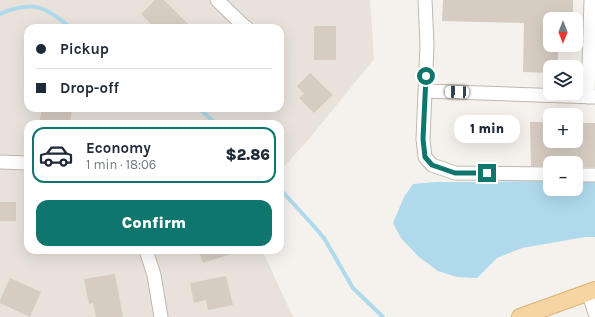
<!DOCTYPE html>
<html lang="en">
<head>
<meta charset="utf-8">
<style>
  :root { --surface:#fff; --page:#f2f2f3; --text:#1f2937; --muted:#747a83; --line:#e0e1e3; --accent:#0f766e }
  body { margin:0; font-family:Karla,sans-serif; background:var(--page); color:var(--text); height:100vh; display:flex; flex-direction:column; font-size:15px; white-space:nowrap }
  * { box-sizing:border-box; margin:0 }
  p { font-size:13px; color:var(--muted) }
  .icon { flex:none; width:22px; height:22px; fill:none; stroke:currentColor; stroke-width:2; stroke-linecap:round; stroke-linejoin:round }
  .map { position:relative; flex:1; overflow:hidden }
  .side { position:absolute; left:24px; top:120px; width:260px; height:134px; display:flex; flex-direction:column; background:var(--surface); border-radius:12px; box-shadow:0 4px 16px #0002 }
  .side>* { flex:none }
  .top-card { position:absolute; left:24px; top:24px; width:260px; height:88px; border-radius:12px; box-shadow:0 4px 16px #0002; display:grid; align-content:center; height:88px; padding:0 12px; background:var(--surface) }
  .needle { width:26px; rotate:180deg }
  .buttons { position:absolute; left:543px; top:12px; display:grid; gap:8px }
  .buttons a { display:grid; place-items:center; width:40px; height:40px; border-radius:8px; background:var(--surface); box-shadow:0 4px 16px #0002; font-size:20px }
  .end { position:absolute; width:18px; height:18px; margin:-9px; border:5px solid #0f766e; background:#fff; box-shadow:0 0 0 2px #fff }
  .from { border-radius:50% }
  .bubble { position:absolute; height:28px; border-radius:12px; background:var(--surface); box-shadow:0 4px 16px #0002; font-size:13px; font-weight:800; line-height:28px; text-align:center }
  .car { position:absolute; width:12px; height:24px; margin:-12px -6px; border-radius:5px; box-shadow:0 0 3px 1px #0007; background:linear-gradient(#fff 24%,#345 0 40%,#fff 0 76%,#345 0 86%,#fff 0) }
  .top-card b { display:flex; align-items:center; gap:14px; height:38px; font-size:15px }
  .top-card b+b { border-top:1px solid var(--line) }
  .top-card i { width:10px; height:10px; background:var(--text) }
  ul { padding:7px 0 0; list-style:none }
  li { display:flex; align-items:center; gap:12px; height:56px; margin:0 8px 6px; padding:0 4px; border:2px solid var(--line); border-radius:12px }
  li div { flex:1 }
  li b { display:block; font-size:15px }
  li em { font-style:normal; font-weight:800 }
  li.selected { border-color:var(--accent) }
  li>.icon { width:36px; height:36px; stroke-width:1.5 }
  .action { display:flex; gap:8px; margin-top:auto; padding:8px 12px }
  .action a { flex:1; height:46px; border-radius:12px; background:var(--accent); color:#fff; font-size:16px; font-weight:800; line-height:46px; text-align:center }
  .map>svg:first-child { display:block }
  .residential { fill:#e8e2db; fill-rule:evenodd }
  .water { fill:#aedaec }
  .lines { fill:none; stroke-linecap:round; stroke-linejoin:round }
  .stream { stroke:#aedaec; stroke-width:4 }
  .building { fill:#d6ccc2 }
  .minor-casing { stroke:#c0b8af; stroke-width:15 }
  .major-casing { stroke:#dbb074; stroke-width:18 }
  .minor { stroke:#fff; stroke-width:13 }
  .major { stroke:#f7d5a3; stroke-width:16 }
  .route { stroke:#0f766e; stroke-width:5 }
</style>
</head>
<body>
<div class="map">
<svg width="595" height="317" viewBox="0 0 595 317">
  <rect width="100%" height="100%" fill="#f5f1ec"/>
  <path class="residential" d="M0,0H370L374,59L309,139L280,171V124H28V250H262L293,317H0ZM28,28H280V108H28Z"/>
  <path class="water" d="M595,180V237H585L522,248L497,258L477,278L457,277L438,271L419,257L401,238L393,223L404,197L413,184L436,182H480L550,181V189H576V181Z"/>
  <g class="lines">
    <path class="stream" d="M0,14C34,0 44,6 71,28
      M199,108L216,124
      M280,189L312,224L324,238L353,288L383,317"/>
  </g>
  <path class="building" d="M155,0H164L192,28H155L141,14Z
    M443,0H573V14H559L558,19H550V45H558V67H550V73L523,72L524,23L442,21Z
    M314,26H336V60H314Z
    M310,73L333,95L314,113L299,98L304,94L297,86Z
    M42,108H66L72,109L70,124H39Z
    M530,122H550V141H576V123H595V167H576V163H550V166H531Z
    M0,202H16V221H0Z
    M198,250H236L237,252L203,263Z
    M115,274L123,317H96L93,303L89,304L84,279Z
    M226,276L233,305L208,310L206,300L194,303L190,283Z
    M10,278L41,292L30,317L0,303V300Z"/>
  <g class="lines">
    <defs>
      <path id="minor" d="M217,0L244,26L247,28
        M425,0L427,45L423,139L425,157L432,165L455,173L550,174
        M425,91L595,97
        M588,97L591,0
        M0,162L28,163
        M576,175H595
        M146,250L154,275L161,317
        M588,292L595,313"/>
      <path id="major" d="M520,317L595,290"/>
    </defs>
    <use href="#minor" class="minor-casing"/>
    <use href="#major" class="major-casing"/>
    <use href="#minor" class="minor"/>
    <use href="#major" class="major"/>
  </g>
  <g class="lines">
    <path class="route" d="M426,76L423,139L425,157L432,165L455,173H487"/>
  </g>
</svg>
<div class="buttons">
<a><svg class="needle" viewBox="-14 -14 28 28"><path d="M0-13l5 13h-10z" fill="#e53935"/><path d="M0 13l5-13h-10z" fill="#747a83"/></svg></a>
<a><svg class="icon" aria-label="layers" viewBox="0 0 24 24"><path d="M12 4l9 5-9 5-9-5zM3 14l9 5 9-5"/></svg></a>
<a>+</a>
<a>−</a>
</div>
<i class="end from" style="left:426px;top:76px"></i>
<i class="end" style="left:487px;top:173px"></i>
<div class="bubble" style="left:454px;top:115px;width:66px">1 min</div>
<i class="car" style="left:457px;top:92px;rotate:272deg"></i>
<div class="top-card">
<b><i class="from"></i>Pickup</b>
<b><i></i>Drop-off</b>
</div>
<section class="side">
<ul>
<li class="selected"><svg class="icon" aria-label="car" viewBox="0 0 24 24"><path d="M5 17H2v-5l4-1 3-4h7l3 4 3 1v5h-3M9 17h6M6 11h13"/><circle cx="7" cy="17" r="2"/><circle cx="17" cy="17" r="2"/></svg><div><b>Economy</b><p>1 min · 18:06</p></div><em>$2.86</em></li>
</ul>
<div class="action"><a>Confirm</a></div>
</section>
</div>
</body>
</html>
